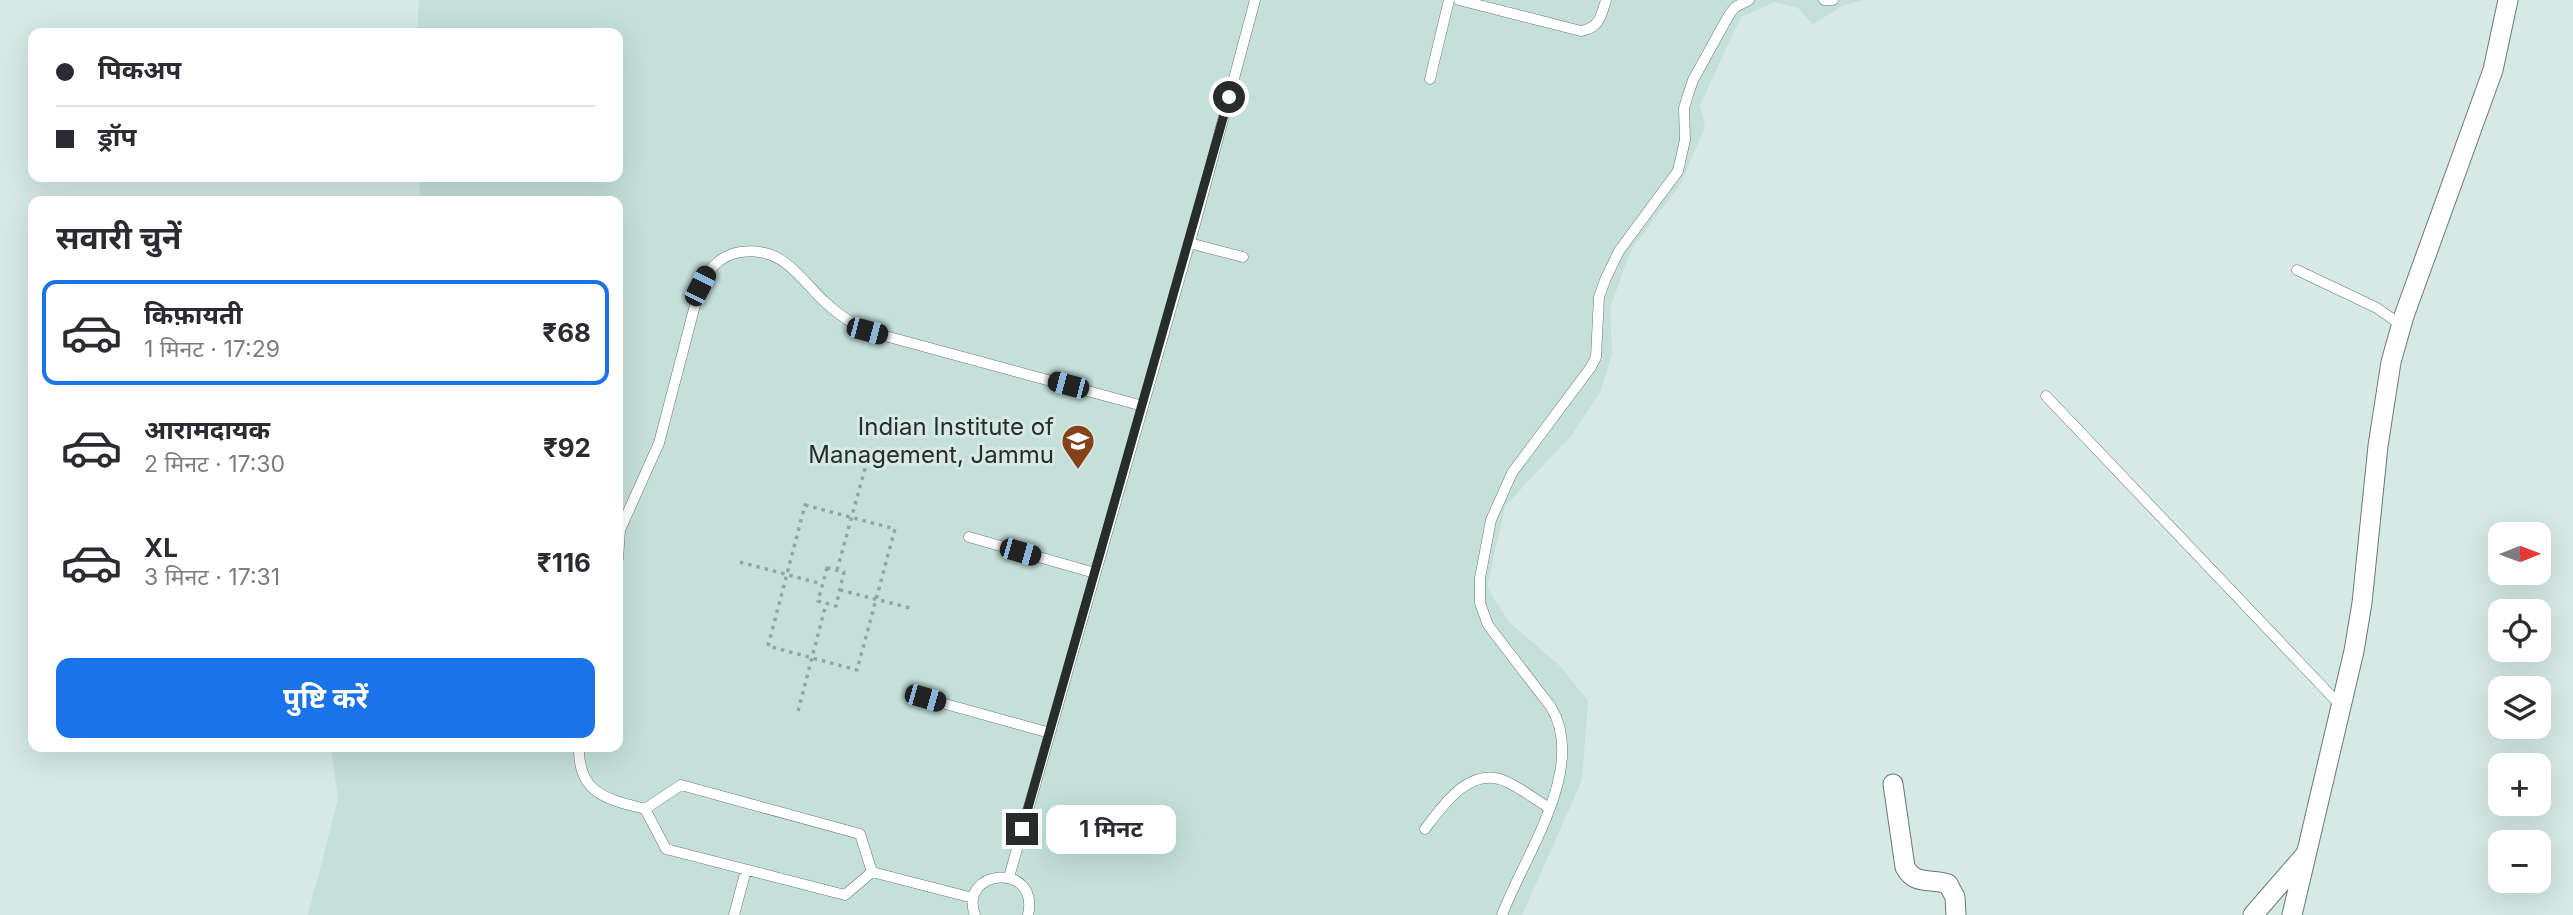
<!DOCTYPE html>
<html lang="hi">
<head>
<meta charset="utf-8">
<style>
  :root { --surface:#fff; --page:#f7f7f7; --text:#2b2b33; --muted:#7c7c81; --line:#e1e1e2; --accent:#1a73e8 }
  body { margin:0; font-family:Inter,"Noto Sans Devanagari",sans-serif; background:var(--page); color:var(--text); height:100vh; display:flex; flex-direction:column; font-size:26px; white-space:nowrap }
  * { box-sizing:border-box; margin:0 }
  p { font-size:23px; color:var(--muted) }
  .icon { flex:none; width:38px; height:38px; fill:none; stroke:currentColor; stroke-width:2; stroke-linecap:round; stroke-linejoin:round }
  .map { position:relative; flex:1; overflow:hidden }
  .side { position:absolute; left:28px; top:196px; width:595px; height:556px; display:flex; flex-direction:column; background:var(--surface); border-radius:14px; box-shadow:0 7px 28px #0002 }
  .side>* { flex:none }
  .hud { position:absolute; left:28px; top:28px; width:595px; height:154px; border-radius:14px; box-shadow:0 7px 28px #0002; display:grid; align-content:center; height:154px; padding:0 28px; background:var(--surface) }
  .needle { width:46px; rotate:89deg }
  .buttons { position:absolute; left:2488px; top:522px; display:grid; gap:14px }
  .buttons a { display:grid; place-items:center; width:63px; height:63px; border-radius:14px; background:var(--surface); box-shadow:0 7px 28px #0002; font-size:35px }
  .end { position:absolute; width:32px; height:32px; margin:-16px; border:9px solid #262d2b; background:#fff; box-shadow:0 0 0 4px #fff }
  .from { border-radius:50% }
  .bubble { position:absolute; height:49px; border-radius:14px; background:var(--surface); box-shadow:0 7px 28px #0002; font-size:23px; font-weight:700; line-height:49px; text-align:center }
  .car { position:absolute; width:21px; height:42px; margin:-21px -10px; border-radius:9px; box-shadow:0 0 5px 2px #0007; background:linear-gradient(#222 24%,#8ab4d8 0 40%,#222 0 76%,#8ab4d8 0 86%,#222 0) }
  .hud b { display:flex; align-items:center; gap:24px; height:66px; font-size:26px }
  .hud b+b { border-top:2px solid var(--line) }
  .hud i { width:18px; height:18px; background:var(--text) }
  ul { padding:0; list-style:none }
  li { display:flex; align-items:center; gap:21px; height:105px; margin:0 14px 10px; padding:0 14px; border:4px solid transparent; border-radius:14px }
  li div { flex:1 }
  li b { display:block; font-size:26px }
  li em { font-style:normal; font-weight:700 }
  li.active { border-color:var(--accent) }
  li>.icon { width:63px; height:63px; stroke-width:1.5 }
  h2 { padding:0 28px; font-size:32px; line-height:84px }
  .primary-button { display:flex; gap:14px; margin-top:auto; padding:14px 28px }
  .primary-button a { flex:1; height:80px; border-radius:14px; background:var(--accent); color:#fff; font-size:28px; font-weight:700; line-height:80px; text-align:center }
  .map>svg:first-child { display:block }
  .built { fill:#c4e0d9 }
  .lines { fill:none; stroke-linecap:round; stroke-linejoin:round }
  .lane-casing { stroke:#697a77; stroke-width:11 }
  .street-casing { stroke:#697a77; stroke-width:21 }
  .path { stroke:#95a4a1; stroke-width:3.5; stroke-dasharray:3.5 5; stroke-linecap:butt }
  .lane { stroke:#fff; stroke-width:10 }
  .street { stroke:#fff; stroke-width:19 }
  .route { stroke:#262d2b; stroke-width:9 }
  .labels { text-anchor:middle; stroke-width:6; stroke-linejoin:round; paint-order:stroke }
  .poi-label { font-size:24px; fill:#262d2b; stroke:#d6e9e5; text-anchor:end }
</style>
</head>
<body>
<div class="map">
<svg width="2573" height="915" viewBox="0 0 2573 915">
  <rect width="100%" height="100%" fill="#d6e9e5"/>
  <path class="built" d="M419,0H1864L1844,5L1813,24L1798,8L1774,2L1741,17L1700,105L1705,126L1682,182L1631,250L1610,308L1612,353L1601,391L1571,436L1505,506L1487,587L1508,621L1561,667L1588,701L1582,780L1522,915H308L338,799L331,747H618V201H420L419,177H618V33H417Z"/>
  <g class="lines">
    <defs>
      <path id="lane" d="M1459,0L1581,31C1599,28 1601,17 1606,0
        M1824,0H1833
        M1430,79L1449,0
        M1189,243L1243,257
        M2297,270L2377,308L2401,325
        M2046,396L2341,706
        M969,537L1095,573
        M618,559L620,530L659,443L700,286C709,269 720,255 741,252C783,246 799,278 826,303C839,315 851,323 867,331L1143,406
        M924,698L1050,733
        M579,747C578,794 607,799 645,809L681,785L860,834L872,872
        M645,809L666,849L845,895L872,872
        M1425,829C1443,805 1471,764 1507,782C1522,789 1535,799 1549,808
        M872,872L973,898
        M1009,877L1197,217L1255,0
        M734,915L746,870
        M975,915C958,869 1040,861 1028,915
        M1502,915C1524,856 1588,768 1551,707L1488,625L1480,603V578L1491,520L1512,473L1591,367L1596,357L1599,297L1605,280L1619,251L1678,171L1685,140L1684,108L1688,95L1693,80L1729,15L1735,7L1749,0"/>
      <path id="street" d="M1893,784L1905,867C1915,886 1931,878 1948,884L1955,897L1956,915
        M2253,915L2305,855
        M2292,915L2354,651L2362,603L2378,446L2391,362L2404,316L2493,70L2508,0"/>
    </defs>
    <use href="#lane" class="lane-casing"/>
    <use href="#street" class="street-casing"/>
    <path class="path" d="M805,505L895,529L857,670L768,646Z
      M740,562L822,584
      M827,568L844,572L836,606L818,601Z
      M837,570L871,447
      M840,590L914,609
      M798,711L826,604"/>
    <use href="#lane" class="lane"/>
    <use href="#street" class="street"/>
  </g>
  <g class="lines">
    <path class="route" d="M1022,829L1229,97"/>
  </g>
  <defs>
    <symbol id="university-pin" viewBox="-11 -11 22 30"><path d="M0 17L-7.5 6A9.5 9.5 0 1 1 7.5 6Z" fill="#86401a" stroke="#d6e9e5"/><path d="M0-5L7-2L0 1L-7-2ZM-4 1L0 2.5L4 1V4Q0 6-4 4Z" fill="#fff"/></symbol>
  </defs>
  <g fill-rule="evenodd">
    <use href="#university-pin" x="1059" y="422" width="38" height="52"/>
  </g>
  <g class="labels">
    <g class="poi-label">
      <text x="1054" y="435">Indian Institute of<tspan x="1054" dy="28">Management, Jammu</tspan></text>
    </g>
  </g>
</svg>
<div class="buttons">
<a><svg class="needle" viewBox="-14 -14 28 28"><path d="M0-13l5 13h-10z" fill="#e53935"/><path d="M0 13l5-13h-10z" fill="#7c7c81"/></svg></a>
<a><svg class="icon" aria-label="locate" viewBox="0 0 24 24"><circle cx="12" cy="12" r="6"/><path d="M12 2v4M12 18v4M2 12h4M18 12h4"/></svg></a>
<a><svg class="icon" aria-label="layers" viewBox="0 0 24 24"><path d="M12 4l9 5-9 5-9-5zM3 14l9 5 9-5"/></svg></a>
<a>+</a>
<a>−</a>
</div>
<i class="end from" style="left:1229px;top:97px"></i>
<i class="end" style="left:1022px;top:829px"></i>
<div class="bubble" style="left:1046px;top:805px;width:130px">1 मिनट</div>
<i class="car" style="left:700px;top:286px;rotate:27deg"></i>
<i class="car" style="left:867px;top:331px;rotate:105deg"></i>
<i class="car" style="left:1068px;top:385px;rotate:285deg"></i>
<i class="car" style="left:1020px;top:552px;rotate:106deg"></i>
<i class="car" style="left:925px;top:698px;rotate:106deg"></i>
<div class="hud">
<b><i class="from"></i>पिकअप</b>
<b><i></i>ड्रॉप</b>
</div>
<section class="side">
<h2>सवारी चुनें</h2>
<ul>
<li class="active"><svg class="icon" aria-label="car" viewBox="0 0 24 24"><path d="M5 17H2v-5l4-1 3-4h7l3 4 3 1v5h-3M9 17h6M6 11h13"/><circle cx="7" cy="17" r="2"/><circle cx="17" cy="17" r="2"/></svg><div><b>किफ़ायती</b><p>1 मिनट · 17:29</p></div><em>₹68</em></li>
<li><svg class="icon" aria-label="car" viewBox="0 0 24 24"><path d="M5 17H2v-5l4-1 3-4h7l3 4 3 1v5h-3M9 17h6M6 11h13"/><circle cx="7" cy="17" r="2"/><circle cx="17" cy="17" r="2"/></svg><div><b>आरामदायक</b><p>2 मिनट · 17:30</p></div><em>₹92</em></li>
<li><svg class="icon" aria-label="car" viewBox="0 0 24 24"><path d="M5 17H2v-5l4-1 3-4h7l3 4 3 1v5h-3M9 17h6M6 11h13"/><circle cx="7" cy="17" r="2"/><circle cx="17" cy="17" r="2"/></svg><div><b>XL</b><p>3 मिनट · 17:31</p></div><em>₹116</em></li>
</ul>
<div class="primary-button"><a>पुष्टि करें</a></div>
</section>
</div>
</body>
</html>
